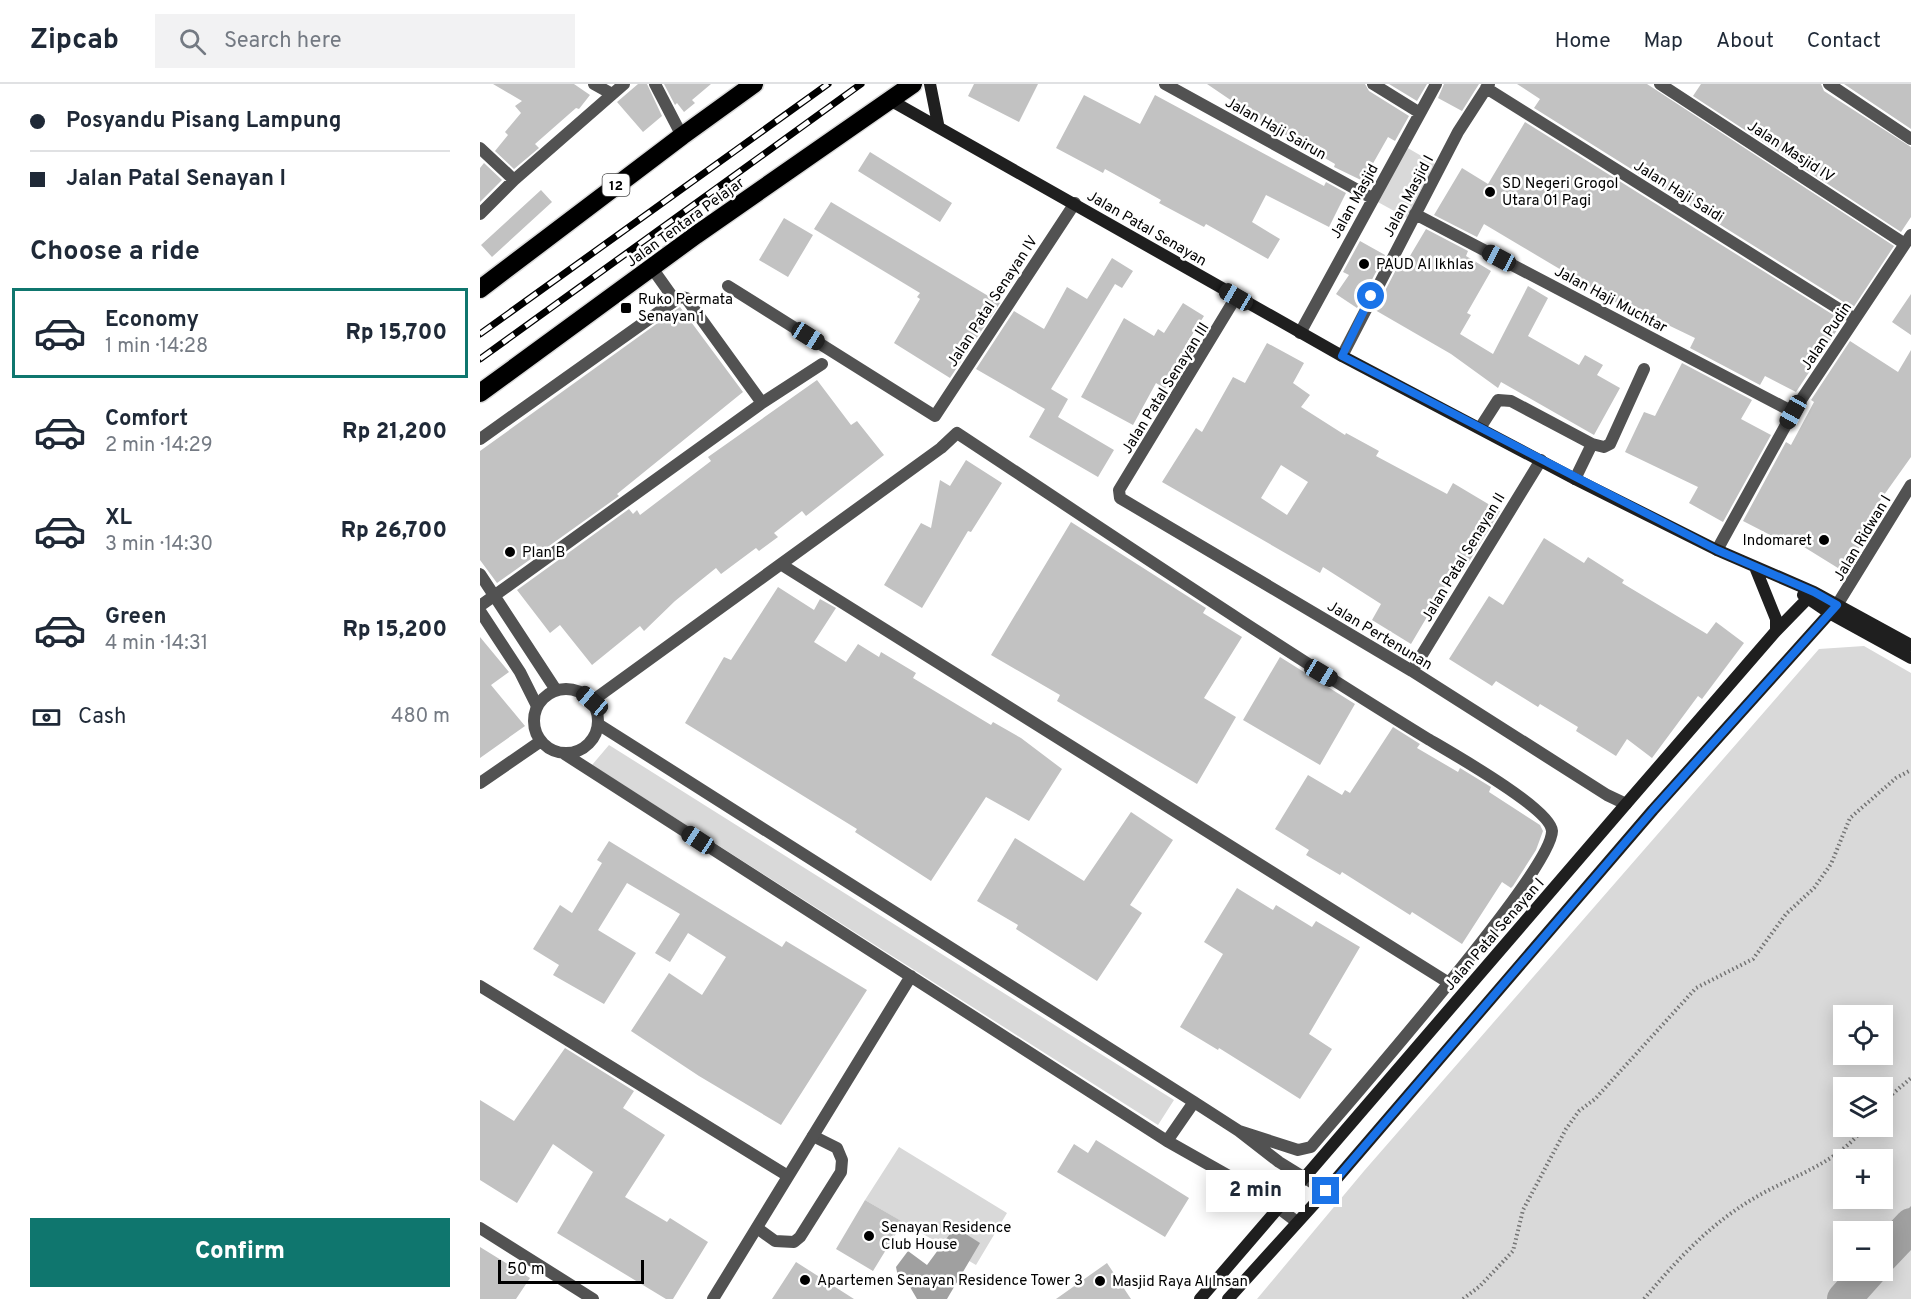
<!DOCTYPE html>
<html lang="en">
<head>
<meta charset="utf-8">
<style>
  :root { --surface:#fff; --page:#f2f2f3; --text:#1f2937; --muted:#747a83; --line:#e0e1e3; --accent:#0f766e }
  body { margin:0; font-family:Overpass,sans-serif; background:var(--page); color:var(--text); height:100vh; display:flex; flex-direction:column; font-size:22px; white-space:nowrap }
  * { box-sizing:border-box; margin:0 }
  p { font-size:20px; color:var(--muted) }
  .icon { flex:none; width:33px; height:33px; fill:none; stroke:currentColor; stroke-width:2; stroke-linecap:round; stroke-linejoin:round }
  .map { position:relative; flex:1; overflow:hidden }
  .sheet { display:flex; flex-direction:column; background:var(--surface); width:480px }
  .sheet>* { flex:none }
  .top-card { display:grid; align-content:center; height:132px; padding:0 30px; background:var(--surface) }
  .tools { position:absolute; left:1353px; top:921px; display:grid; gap:12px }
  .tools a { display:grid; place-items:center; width:60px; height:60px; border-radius:0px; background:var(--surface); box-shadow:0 3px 15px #0003; font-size:30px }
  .scale { position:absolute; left:18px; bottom:15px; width:146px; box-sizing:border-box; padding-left:6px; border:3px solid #000; border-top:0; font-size:16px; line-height:21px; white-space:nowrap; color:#000; -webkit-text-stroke:4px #fff; paint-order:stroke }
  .end { position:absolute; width:27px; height:27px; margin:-14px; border:8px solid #1a73e8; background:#fff; box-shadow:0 0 0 3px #fff }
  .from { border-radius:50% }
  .bubble { position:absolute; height:42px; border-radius:0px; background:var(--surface); box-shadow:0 3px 15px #0003; font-size:20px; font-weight:800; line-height:42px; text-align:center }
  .car { position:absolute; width:18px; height:36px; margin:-18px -9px; border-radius:8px; box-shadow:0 0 4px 2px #0007; background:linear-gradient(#222 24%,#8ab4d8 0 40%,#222 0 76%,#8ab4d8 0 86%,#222 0) }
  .top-card b { display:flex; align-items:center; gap:21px; height:57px; font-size:22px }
  .top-card b+b { border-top:2px solid var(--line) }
  .top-card i { width:15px; height:15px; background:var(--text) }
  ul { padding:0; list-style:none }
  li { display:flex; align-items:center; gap:18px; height:90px; margin:0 12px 9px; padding:0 18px; border:3px solid transparent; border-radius:0px }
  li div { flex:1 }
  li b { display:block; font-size:22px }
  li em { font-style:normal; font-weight:800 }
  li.selected { border-color:var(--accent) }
  li>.icon { width:54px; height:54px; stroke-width:1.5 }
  h2 { padding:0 30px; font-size:27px; line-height:72px }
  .pay { display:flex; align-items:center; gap:15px; height:66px; padding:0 30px; font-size:22px }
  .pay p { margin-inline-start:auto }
  .primary-button { display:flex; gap:12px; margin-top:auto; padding:12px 30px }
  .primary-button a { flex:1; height:69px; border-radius:0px; background:var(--accent); color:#fff; font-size:24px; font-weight:800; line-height:69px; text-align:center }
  header { display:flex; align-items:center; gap:36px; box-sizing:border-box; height:84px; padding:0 30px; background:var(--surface); border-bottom:2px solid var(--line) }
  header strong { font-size:28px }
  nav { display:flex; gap:33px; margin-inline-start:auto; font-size:21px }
  .search { width:420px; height:54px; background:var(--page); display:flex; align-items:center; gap:15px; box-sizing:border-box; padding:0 21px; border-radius:0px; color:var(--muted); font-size:22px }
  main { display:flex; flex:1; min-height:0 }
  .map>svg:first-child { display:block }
  .green { fill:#d9d9d9; fill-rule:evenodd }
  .water { fill:#a0a0a0 }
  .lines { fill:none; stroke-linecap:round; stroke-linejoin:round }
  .river { stroke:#a0a0a0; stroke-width:34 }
  .building { fill:#c2c2c2; fill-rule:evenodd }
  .highway-casing { stroke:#dbdbdb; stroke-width:21 }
  .path { stroke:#747474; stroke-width:4; stroke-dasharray:1.5 3; stroke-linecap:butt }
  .lane { stroke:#525252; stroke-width:12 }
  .street { stroke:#525252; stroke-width:12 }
  .secondary { stroke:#1f1f1f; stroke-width:12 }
  .highway { stroke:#000; stroke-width:18 }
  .rail-casing { stroke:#000; stroke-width:7 }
  .rail { stroke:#fff; stroke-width:4.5; stroke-dasharray:14; stroke-linecap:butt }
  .route { stroke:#1a73e8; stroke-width:8 }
  .poi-dot { fill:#000; stroke:#fff; stroke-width:2 }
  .labels { text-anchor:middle; stroke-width:5; stroke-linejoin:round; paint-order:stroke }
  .shield { fill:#fff; stroke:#4c4c4c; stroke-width:1.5 }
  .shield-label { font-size:14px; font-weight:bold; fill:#000 }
  .street-label { font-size:15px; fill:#000; stroke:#fff }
  .poi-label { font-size:15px; fill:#000; stroke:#fff; text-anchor:start }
</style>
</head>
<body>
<header>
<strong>Zipcab</strong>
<div class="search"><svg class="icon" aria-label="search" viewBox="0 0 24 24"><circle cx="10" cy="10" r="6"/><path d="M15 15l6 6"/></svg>Search here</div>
<nav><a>Home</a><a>Map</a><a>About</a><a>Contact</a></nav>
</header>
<main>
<section class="sheet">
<div class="top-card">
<b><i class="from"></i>Posyandu Pisang Lampung</b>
<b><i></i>Jalan Patal Senayan I</b>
</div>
<h2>Choose a ride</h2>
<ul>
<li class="selected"><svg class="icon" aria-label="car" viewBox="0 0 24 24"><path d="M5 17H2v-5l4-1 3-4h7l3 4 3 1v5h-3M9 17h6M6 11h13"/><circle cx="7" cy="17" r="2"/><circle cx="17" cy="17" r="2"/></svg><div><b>Economy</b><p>1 min · 14:28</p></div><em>Rp 15,700</em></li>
<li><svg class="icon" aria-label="car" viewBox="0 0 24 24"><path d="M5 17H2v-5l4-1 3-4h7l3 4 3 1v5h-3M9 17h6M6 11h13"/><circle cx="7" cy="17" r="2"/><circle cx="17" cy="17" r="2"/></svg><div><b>Comfort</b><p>2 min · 14:29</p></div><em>Rp 21,200</em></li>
<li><svg class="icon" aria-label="car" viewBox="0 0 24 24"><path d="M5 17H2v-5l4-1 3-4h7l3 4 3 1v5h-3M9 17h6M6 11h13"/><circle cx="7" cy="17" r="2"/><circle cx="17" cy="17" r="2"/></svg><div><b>XL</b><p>3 min · 14:30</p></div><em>Rp 26,700</em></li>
<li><svg class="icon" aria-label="car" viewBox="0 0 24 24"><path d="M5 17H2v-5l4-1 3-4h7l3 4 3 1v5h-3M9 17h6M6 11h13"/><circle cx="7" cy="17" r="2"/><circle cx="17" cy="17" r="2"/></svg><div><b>Green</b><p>4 min · 14:31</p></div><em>Rp 15,200</em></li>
</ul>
<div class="pay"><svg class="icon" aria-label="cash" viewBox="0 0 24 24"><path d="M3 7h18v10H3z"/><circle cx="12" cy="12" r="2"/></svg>Cash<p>480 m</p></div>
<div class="primary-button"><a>Confirm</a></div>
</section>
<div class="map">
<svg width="1431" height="1215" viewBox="0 0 1431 1215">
  <rect width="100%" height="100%" fill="#fff"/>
  <path class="green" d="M926,63L957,81L927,134L896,117Z
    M1384,562L1431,589V1215H777L884,1087L1339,565ZM1364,932H1402V970H1364ZM1364,1004H1402V1042H1364ZM1364,1076H1402V1114H1364ZM1364,1148H1402V1186H1364Z
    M129,661L694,1016L678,1041L112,681Z
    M419,1063L527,1129L496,1181L385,1116Z"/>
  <path class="water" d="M1431,1122V1163L1425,1170L1405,1150Z
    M475,1143L500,1159L467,1215H437L430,1203L434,1198H419L416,1183L428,1167L447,1181Z"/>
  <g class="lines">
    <path class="river" d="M1402,1172L1431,1141
      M1364,1215L1390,1186"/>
  </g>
  <path class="building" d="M13,0H94L110,11L99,25L96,24L55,60L59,64L34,85L15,67L28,51L25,48L41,29L35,22L42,17Z
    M158,0H167L182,32L163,48L137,18Z
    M184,0H231L212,16L215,19L204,28L197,19L195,21Z
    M494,0H558L539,38L488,12Z
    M727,0H885L889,7L929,32L915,57L908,53L883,97L854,83L855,80L751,19L752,17Z
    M909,0H947L937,17Z
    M964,0H999L982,27L958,14Z
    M1037,0H1167L1414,162L1373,224L1054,24L1060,15Z
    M1221,0H1341L1344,7L1431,63V133L1421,148L1213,12Z
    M1364,0H1431V45Z
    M604,11L660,40L675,11L844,102L846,98L866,109L849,143L786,111L772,138L800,155L788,175L726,140L724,143L679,119L681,116L625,85L623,89L576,64Z
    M1045,38L1363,237L1316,308L1285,292L1280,301L1210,264L1215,254L1188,241L1187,244L1157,231L1004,140L997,153L954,131L982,84L1008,100Z
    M390,68L472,119L460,138L378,87Z
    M4,79L22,96L0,118V84Z
    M61,106L72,118L12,173L1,161Z
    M351,118L520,219L470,294L414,259L440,215L437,213L440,209L334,145Z
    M304,134L333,151L308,193L279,176Z
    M946,145L988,167L986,172L1011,187L987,229L991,231L980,250L1013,270L1048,202L1068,214L1048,252L1099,281L1105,271L1123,281L1117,291L1140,304L1114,351L1021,298L1018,304L971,270L895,226L919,180L924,182Z
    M880,157L905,171L877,224L856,210L869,191L863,188Z
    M632,174L653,187L642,204L635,200L571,305L588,315L578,333L634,366L618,393L549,353L565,325L496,285L534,227L564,245L587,203L607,215Z
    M1431,210V251L1412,238Z
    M703,219L724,232L705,262L710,265L685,305L676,299L653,341L601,313L644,234L674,252L678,245L684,249Z
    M200,223L263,308L137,410L139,412L17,499L0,476V367Z
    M1370,257L1418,288L1431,266V373L1399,418L1402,420L1366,489L1303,450L1300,456L1263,437L1306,358L1311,361L1334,318L1331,316Z
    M787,259L824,279L813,299L830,311L821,323L865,351L866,349L899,367L896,372L967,410L973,399L1020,427L984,486L977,482L931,560L892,536L901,520L843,483L840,489L682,398L716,344L722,348L753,293L765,299ZM801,381L828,398L807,431L781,414Z
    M1202,279L1272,316L1261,335L1291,351L1243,438L1209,419L1218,403L1145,368L1164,328L1175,332Z
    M337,296L371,341L377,337L404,371L326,432L322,427L294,449L298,453L279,467L276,464L241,490L236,484L195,517L164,547L160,542L112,581L80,541L70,549L37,506L149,425L153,430L157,426L160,431L231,377L228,373Z
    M486,376L522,399L491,448L488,447L442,524L404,501L441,439L451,444L460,396L470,402Z
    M591,438L726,524L723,529L762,553L724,614L756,633L717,700L577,617L580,611L511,571Z
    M1064,454L1104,479L1108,473L1144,496L1142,499L1227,550L1236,538L1264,559L1222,615L1218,612L1172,674L1147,655L1136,672L1096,647L1098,643L1060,620L1058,623L1016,597L1012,602L969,575L1009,512L1023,521Z
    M298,503L334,526L340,515L356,524L334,558L366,578L378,560L399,573L401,568L436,589L433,594L511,641L513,638L541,654L582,685L549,737L506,713L451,797L375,748L377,745L205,639L244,573L251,576Z
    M0,553L29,588L11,601L45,642L0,674Z
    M800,573L875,620L840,681L763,636Z
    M913,643L940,660L937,664L978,688L980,684L1011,703L1009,708L1060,741L1063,747L1056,766L1033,802L1031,804L1022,798L982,860L932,828L930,831L862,788L860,791L826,771L829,766L795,745L828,691L862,711L865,706L870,709Z
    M651,728L693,756L650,821L662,829L617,897L536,845L538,841L497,817L535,754L604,797Z
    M129,757L302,863L306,857L387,906L301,1041L219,992L151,947L189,889L222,911L246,873L208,849L190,878L175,869L200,830L147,799L118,846L156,869L124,920L73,891L79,881L53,865L80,821L92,829L122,779L117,776Z
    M757,804L793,826L796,821L832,843L836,837L880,863L829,950L852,965L820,1015L739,964L738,966L700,943L743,870L724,858Z
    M85,964L154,1007L143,1024L185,1051L145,1113L187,1138L190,1134L228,1158L193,1215H186L77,1149L113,1088L73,1060L37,1119L0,1096V1016L34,1037Z
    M616,1056L709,1114L685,1153L577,1088L594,1060L608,1069Z
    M385,1116L423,1138L393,1187L356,1165Z
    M0,1163L50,1194L36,1215H0Z
    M316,1178L374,1215H292Z
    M627,1179L651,1215H576Z"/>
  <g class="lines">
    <defs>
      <path id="highway" d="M0,205L202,52L274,0
        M0,309L216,151L433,0"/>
    </defs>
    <use href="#highway" class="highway-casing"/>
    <path class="path" d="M1402,1019L1431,994
      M983,1215L1000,1202L1033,1167L1043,1126L1086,1045L1099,1027L1115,1015L1216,904L1273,875L1306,830L1334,804L1351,780L1370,734L1416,694L1431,686
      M1164,1215C1196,1177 1228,1142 1271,1116C1310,1092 1357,1081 1385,1042"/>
    <path class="lane" d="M172,184L194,215
      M1000,344L1018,316L1031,317L1112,360L1095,395
      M0,355L200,213L206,214L282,319
      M1112,360L1124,363L1130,360L1164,285
      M0,490L76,606
      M0,522L282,319L342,280
      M0,527L40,588L57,622
      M277,1144L295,1157L314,1158L320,1153L361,1088L362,1076L357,1064L333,1052"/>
    <path class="street" d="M114,0L132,10
      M175,0L202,52
      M685,0L892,114
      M893,0L940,29
      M1180,0L1425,160
      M1349,0L1431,55
      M1006,4L1375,235
      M0,64L34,96
      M0,130L34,96L144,0
      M935,130L1313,328
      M248,202L455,332L595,119
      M756,213L639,406L640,414L932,587L1127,711L1146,720
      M820,249L956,0
      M862,272L978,48L1009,0
      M1237,466L1313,328L1431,151
      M302,481L969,899
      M1357,521L1431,401
      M932,587L1061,376
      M54 637a32 32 0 1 1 64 0a32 32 0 1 1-64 0Z
      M112,617L461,364L477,349C633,452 788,557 948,655C970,668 1071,725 1072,747C1073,786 868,1019 831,1063L818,1066L759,1047
      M118,640L714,1018L759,1047L799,1078L846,1107
      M83,669L687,1057L779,1109L817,1138
      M0,699L61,657
      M0,902L308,1092
      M687,1057L714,1018
      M0,1144L113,1215
      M233,1215L431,892"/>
    <path class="secondary" d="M450,0L458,40
      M410,16L862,272L1095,395L1237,466L1334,508L1431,561
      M1275,483L1296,535V547
      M1323,511L1351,530L1431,574
      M720,1215L1146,720L1296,547L1334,508
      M748,1215L846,1107L1173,726L1357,521"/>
    <use href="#highway" class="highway"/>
    <defs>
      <path id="rail" d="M0,250L348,0
        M0,275L381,0"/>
    </defs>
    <use href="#rail" class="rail-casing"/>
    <use href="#rail" class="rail"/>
  </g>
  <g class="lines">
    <path class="route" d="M846,1107L1173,726L1357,521L1334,508L1237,466L862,272L891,212"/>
  </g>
  <g class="poi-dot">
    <circle cx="1010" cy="108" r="6"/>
    <circle cx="884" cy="180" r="6"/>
    <rect x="140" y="218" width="12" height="12" rx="3"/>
    <circle cx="1344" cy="456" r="6"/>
    <circle cx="30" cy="468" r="6"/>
    <circle cx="389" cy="1152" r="6"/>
    <circle cx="325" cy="1196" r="6"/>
    <circle cx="620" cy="1197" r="6"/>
  </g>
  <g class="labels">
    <rect class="shield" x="122.5" y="90" width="27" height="22" rx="4.5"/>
    <g class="shield-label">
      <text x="136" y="106">12</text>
    </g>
    <g class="street-label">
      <text transform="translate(796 44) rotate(29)" y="5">Jalan Haji Sairun</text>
      <text transform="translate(1311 67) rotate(33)" y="5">Jalan Masjid IV</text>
      <text transform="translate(1199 107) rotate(32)" y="5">Jalan Haji Saidi</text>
      <text transform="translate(928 112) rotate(-62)" y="5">Jalan Masjid I</text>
      <text transform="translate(874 117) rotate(-61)" y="5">Jalan Masjid</text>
      <text transform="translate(205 138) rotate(-36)" y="5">Jalan Tentara Pelajar</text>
      <text transform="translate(667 144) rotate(30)" y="5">Jalan Patal Senayan</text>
      <text transform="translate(1131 215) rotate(28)" y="5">Jalan Haji Muchtar</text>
      <text transform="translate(512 217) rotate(-57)" y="5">Jalan Patal Senayan IV</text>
      <text transform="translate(1346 252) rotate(-56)" y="5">Jalan Pudin</text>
      <text transform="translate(685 304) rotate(-58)" y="5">Jalan Patal Senayan III</text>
      <text transform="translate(1382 454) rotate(-59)" y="5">Jalan Ridwan I</text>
      <text transform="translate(983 473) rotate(-59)" y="5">Jalan Patal Senayan II</text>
      <text transform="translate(900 551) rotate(31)" y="5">Jalan Pertenunan</text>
      <text transform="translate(1014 850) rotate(-49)" y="5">Jalan Patal Senayan I</text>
    </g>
    <g class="poi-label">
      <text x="1022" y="104">SD Negeri Grogol<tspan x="1022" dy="17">Utara 01 Pagi</tspan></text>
      <text x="896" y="185">PAUD Al Ikhlas</text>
      <text x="158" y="220">Ruko Permata<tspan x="158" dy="17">Senayan 1</tspan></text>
      <text x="1332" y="461" text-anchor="end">Indomaret</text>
      <text x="42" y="473">Plan B</text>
      <text x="401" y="1148">Senayan Residence<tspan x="401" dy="17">Club House</tspan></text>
      <text x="337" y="1201">Apartemen Senayan Residence Tower 3</text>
      <text x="632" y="1202">Masjid Raya Al Insan</text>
    </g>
  </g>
</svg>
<div class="tools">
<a><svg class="icon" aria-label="locate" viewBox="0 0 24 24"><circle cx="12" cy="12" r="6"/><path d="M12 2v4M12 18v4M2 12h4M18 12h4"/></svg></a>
<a><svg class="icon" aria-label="layers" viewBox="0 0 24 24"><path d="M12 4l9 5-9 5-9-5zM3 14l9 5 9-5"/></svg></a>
<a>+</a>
<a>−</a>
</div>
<div class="scale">50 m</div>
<i class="end from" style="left:891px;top:212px"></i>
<i class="end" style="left:846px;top:1107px"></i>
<div class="bubble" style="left:726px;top:1086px;width:99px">2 min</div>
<i class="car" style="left:1019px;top:174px;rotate:298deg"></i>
<i class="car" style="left:756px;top:213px;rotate:300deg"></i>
<i class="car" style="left:328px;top:252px;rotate:122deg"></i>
<i class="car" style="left:1313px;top:328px;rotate:209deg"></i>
<i class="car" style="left:841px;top:589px;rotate:121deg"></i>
<i class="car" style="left:112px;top:617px;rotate:310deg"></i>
<i class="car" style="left:218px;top:756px;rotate:303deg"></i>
</div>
</main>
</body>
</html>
